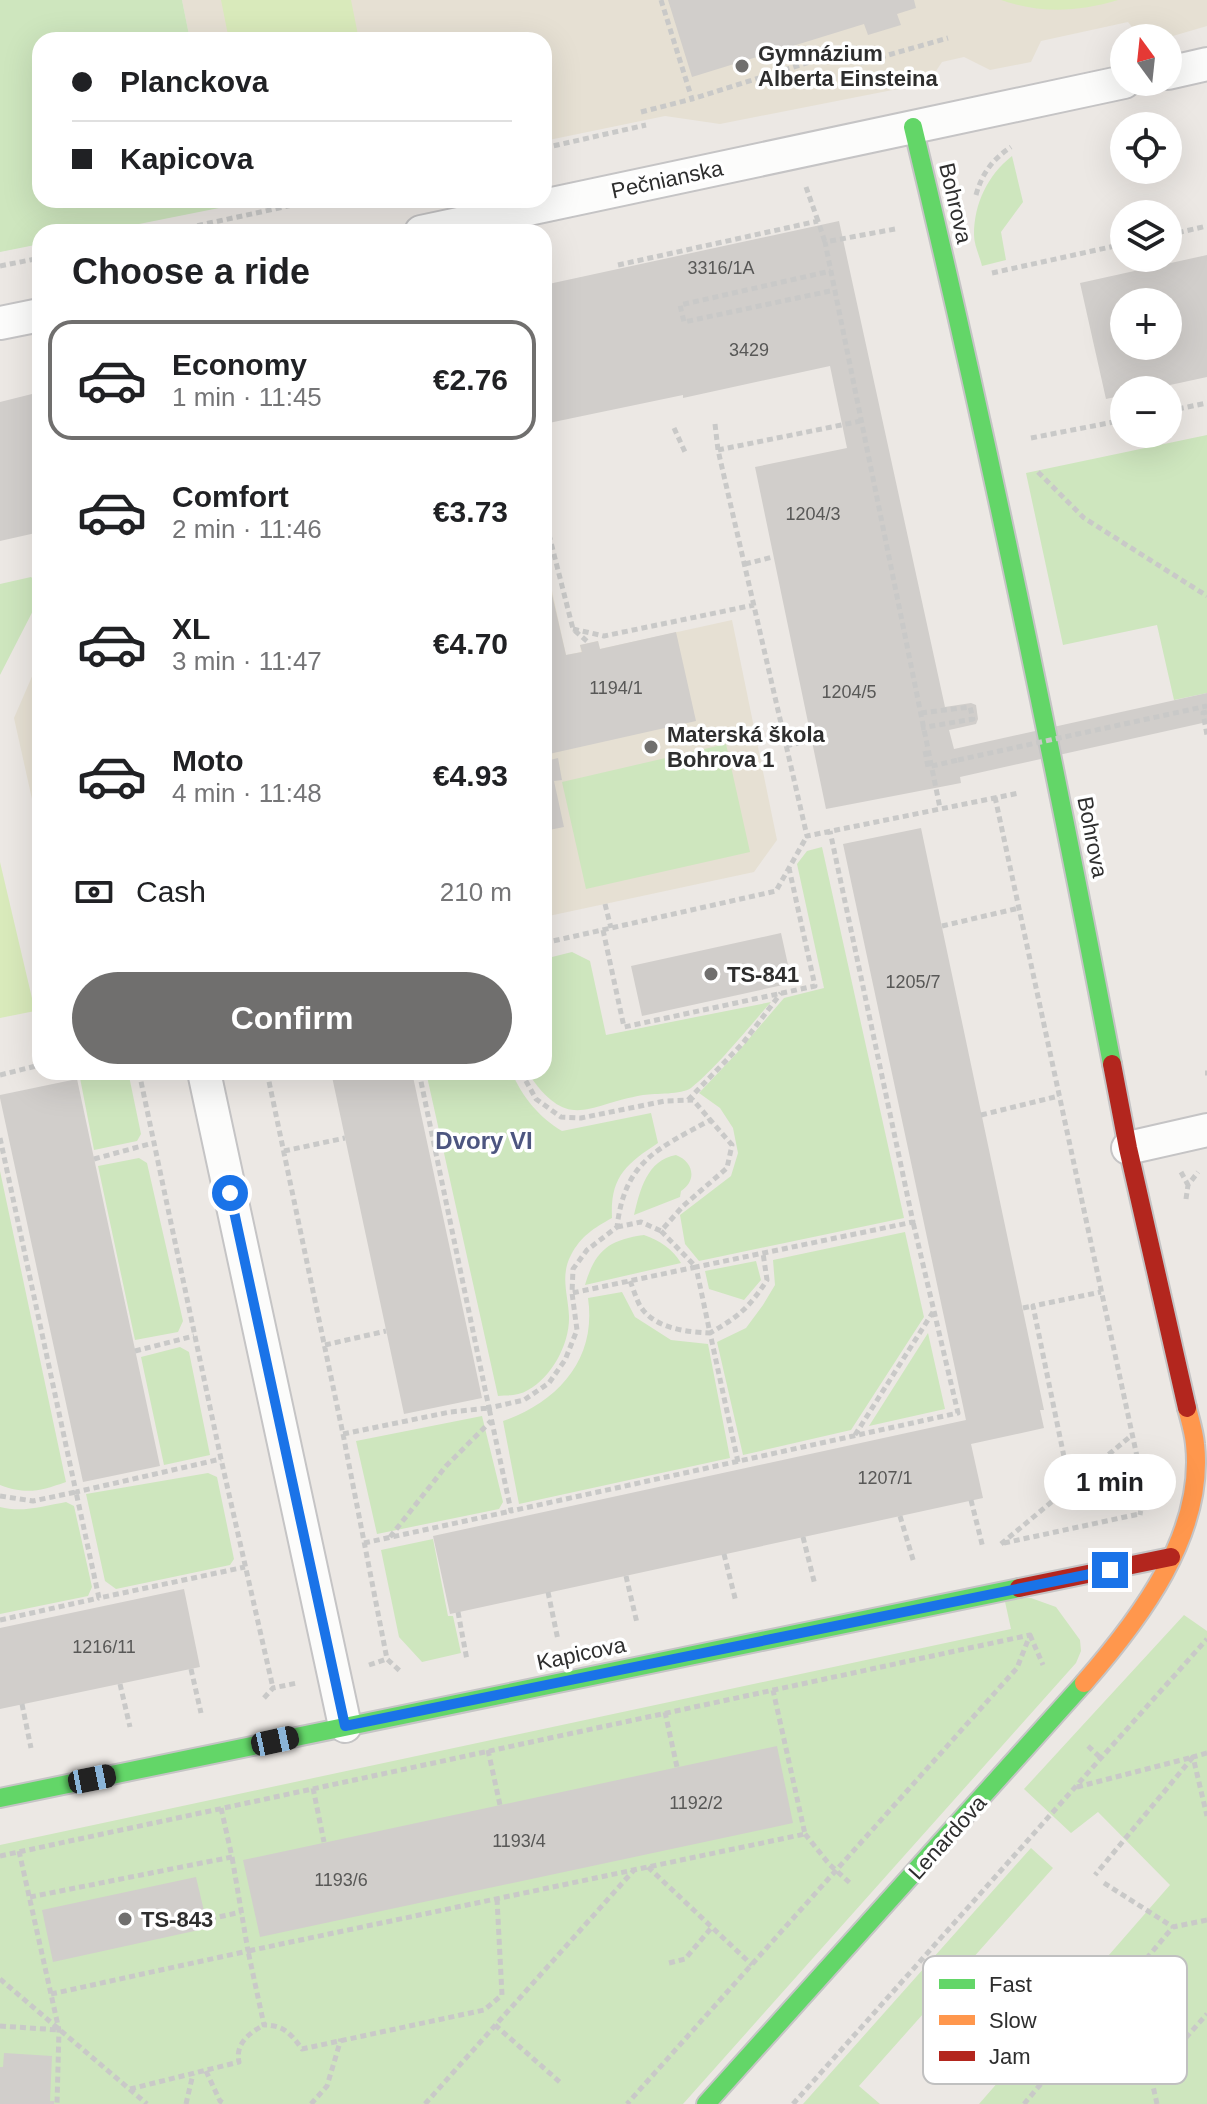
<!DOCTYPE html>
<html lang="en">
<head>
<meta charset="utf-8">
<style>
  :root { --surface:#fff; --page:#f6f6f6; --text:#202124; --muted:#757577; --line:#e0e0e0; --accent:#706f6e }
  body { margin:0; font-family:Helvetica,sans-serif; background:var(--page); color:var(--text); height:100vh; display:flex; flex-direction:column; font-size:30px; white-space:nowrap }
  * { box-sizing:border-box; margin:0 }
  p { font-size:26px; color:var(--muted) }
  .icon { flex:none; width:44px; height:44px; fill:none; stroke:currentColor; stroke-width:2; stroke-linecap:round; stroke-linejoin:round }
  .map { position:relative; flex:1; overflow:hidden }
  .panel { position:absolute; left:32px; top:224px; width:520px; height:856px; display:flex; flex-direction:column; background:var(--surface); border-radius:24px; box-shadow:0 8px 32px #0002 }
  .panel>* { flex:none }
  .guide { position:absolute; left:32px; top:32px; width:520px; height:176px; border-radius:24px; box-shadow:0 8px 32px #0002; display:grid; align-content:center; height:176px; padding:0 40px; background:var(--surface) }
  .needle { width:52px; rotate:345deg }
  .fabs { position:absolute; left:1110px; top:24px; display:grid; gap:16px }
  .fabs a { display:grid; place-items:center; width:72px; height:72px; border-radius:50%; background:var(--surface); box-shadow:0 8px 32px #0002; font-size:40px }
  .end { position:absolute; width:36px; height:36px; margin:-18px; border:10px solid #1a73e8; background:#fff; box-shadow:0 0 0 4px #fff }
  .from { border-radius:50% }
  .bubble { position:absolute; height:56px; border-radius:28px; background:var(--surface); box-shadow:0 8px 32px #0002; font-size:26px; font-weight:800; line-height:56px; text-align:center }
  .car { position:absolute; width:24px; height:48px; margin:-24px -12px; border-radius:10px; box-shadow:0 0 6px 2px #0007; background:linear-gradient(#222 24%,#8ab4d8 0 40%,#222 0 76%,#8ab4d8 0 86%,#222 0) }
  .guide b { display:flex; align-items:center; gap:28px; height:76px; font-size:30px }
  .guide b+b { border-top:2px solid var(--line) }
  .guide i { width:20px; height:20px; background:var(--text) }
  ul { padding:0; list-style:none }
  li { display:flex; align-items:center; gap:24px; height:120px; margin:0 16px 12px; padding:0 24px; border:4px solid transparent; border-radius:24px }
  li div { flex:1 }
  li b { display:block; font-size:30px }
  li em { font-style:normal; font-weight:800 }
  li.current { border-color:var(--accent) }
  li>.icon { width:72px; height:72px; stroke-width:1.5 }
  h2 { padding:0 40px; font-size:36px; line-height:96px }
  .pay { display:flex; align-items:center; gap:20px; height:88px; padding:0 40px; font-size:30px }
  .pay p { margin-inline-start:auto }
  .button { display:flex; gap:16px; margin-top:auto; padding:16px 40px }
  .button a { flex:1; height:92px; border-radius:48px; background:var(--accent); color:#fff; font-size:32px; font-weight:800; line-height:92px; text-align:center }
  .map>svg:first-child { display:block }
  .education { fill:#e6e0d3 }
  .green { fill:#cee6be }
  .pitch { fill:#d9eabb }
  .building { fill:#d1cecb; fill-rule:evenodd }
  .lines { fill:none; stroke-linecap:round; stroke-linejoin:round }
  .street-casing { stroke:#c5c4c5; stroke-width:36 }
  .fast-casing { stroke:#c5c4c5; stroke-width:22 }
  .slow-casing { stroke:#c5c4c5; stroke-width:22 }
  .jam-casing { stroke:#c5c4c5; stroke-width:22 }
  .path { stroke:#c9c9c8; stroke-width:5; stroke-dasharray:6 4; stroke-linecap:butt }
  .street { stroke:#fcfcfb; stroke-width:32 }
  .fast { stroke:#63d668; stroke-width:18 }
  .slow { stroke:#ff974d; stroke-width:18 }
  .jam { stroke:#b3261e; stroke-width:18 }
  .path-bridge { stroke:#c9c9c8; stroke-width:5; stroke-dasharray:6 4; stroke-linecap:butt }
  .route { stroke:#1a73e8; stroke-width:10 }
  .poi-dot { fill:#706f6e; stroke:#fff; stroke-width:3 }
  .labels { text-anchor:middle; stroke-width:7; stroke-linejoin:round; paint-order:stroke }
  .number-label { font-size:18px; fill:#585857 }
  .poi-label { font-size:22px; font-weight:bold; fill:#2e2e2e; stroke:#fff; text-anchor:start }
  .street-label { font-size:22px; fill:#2e2e2e; stroke:#fff }
  .neighbourhood-label { font-size:24px; font-weight:bold; fill:#4d5680; stroke:#fff }
  .key { fill:#fff; stroke:#c0c0c0; stroke-width:2 }
  .key-label { font-size:22px; fill:#2e2e2e }
</style>
</head>
<body>
<div class="map">
<svg width="1207" height="2104" viewBox="0 0 1207 2104">
  <rect width="100%" height="100%" fill="#ece8e4"/>
  <path class="education" d="M182,0H1207V26L1166,38H1141L1128,22L1041,41L1031,62L990,70L964,57L942,62L928,83L720,124L665,116L544,141V40H190Z
    M544,554L566,655L581,652L580,645L598,641L600,649L732,620L777,840L754,872L544,917Z
    M40,658V835L14,718Z"/>
  <path class="green" d="M0,0H182L190,40H40V200H222L224,207L99,232H40V244L0,252Z
    M1012,156L1023,202L1001,232L1006,260L982,266C980,257 974,245 974,235C974,203 988,175 1012,156Z
    M1207,435V693L1174,700L1157,625L1063,645L1026,473Z
    M31,577L40,585V597L0,675V584Z
    M726,744L750,852L586,889L562,782Z
    M822,847L904,1218L699,1261L685,1244L680,1215L731,1176L738,1153L733,1128L720,1108L699,1093L736,1054L784,998L824,988L797,864L807,851Z
    M572,952L590,961L606,1035L771,1002C748,1028 717,1067 691,1088C681,1095 656,1093 643,1095C585,1105 569,1133 527,1072H544V959Z
    M104,1072H122L129,1076L141,1134L137,1141L94,1150L80,1078Z
    M426,1072H512C521,1096 540,1118 562,1131L651,1113L658,1143C626,1164 610,1177 612,1218C594,1228 581,1236 571,1255C560,1276 568,1294 569,1316C570,1343 552,1377 528,1390C519,1396 508,1395 498,1396Z
    M676,1155C694,1162 697,1181 681,1191L680,1197L634,1215C640,1190 647,1160 676,1155Z
    M139,1158L147,1163L183,1321L178,1332L135,1340L98,1166Z
    M0,1171L66,1482C40,1491 27,1495 0,1485Z
    M905,1232L924,1317L851,1430L743,1455L717,1342L746,1328L763,1305L775,1285L773,1260Z
    M644,1235C660,1241 672,1248 681,1263L585,1285C595,1251 608,1240 644,1235Z
    M756,1261L761,1280L744,1300L709,1289L705,1271Z
    M622,1292L635,1317L671,1340L708,1344L730,1458L519,1504L503,1421C558,1402 597,1359 588,1298Z
    M928,1333L945,1409L869,1426Z
    M180,1347L189,1352L210,1455L164,1465L141,1357Z
    M482,1416L503,1502L499,1509L377,1534L356,1441Z
    M208,1473L217,1477L234,1559L230,1565L116,1589L105,1581L86,1494Z
    M66,1502L74,1506L92,1587L88,1596L0,1614V1507C22,1513 44,1506 66,1502Z
    M433,1539L448,1616H453L461,1653L422,1662L399,1637L381,1550Z
    M1004,1597L1031,1598L1056,1607L1080,1640L1081,1651L1076,1663L683,2104H0V1845L1011,1629Z
    M1184,1615L1207,1631V2104H979L1170,1885L1098,1812L1071,1833L1024,1789Z
    M1031,1848L1053,1868L859,2086L880,2104H803Z"/>
  <path class="pitch" d="M221,0H351L359,40H229Z
    M1001,0H1118C1078,12 1041,14 1001,0Z
    M0,862L35,1011L0,1018Z"/>
  <path class="building" d="M668,0H914L916,8L897,14L901,25L868,35L864,24L692,77Z
    M839,221L945,707L971,703L976,705L978,719L976,724L949,730L954,749L1207,693V722L960,777L961,783L826,809L755,467L847,448L830,366L683,398V395L544,424V285Z
    M1207,255V377L1147,390H1124V395L1106,399L1080,283ZM1124,302H1168V346H1124Z
    M40,392V532L0,541V402Z
    M544,560L566,655L582,652L580,645L598,641L600,649L676,632L696,721L549,754L550,760L558,758L562,780L554,781L564,827L544,831Z
    M921,828L1044,1410H1040L1044,1428L971,1444L983,1498L450,1614L433,1536L966,1420L843,844Z
    M781,933L792,983L642,1016L631,966Z
    M331,1072H412L482,1398L404,1414Z
    M77,1079L160,1466L83,1482L0,1098V1095Z
    M184,1589L200,1667L0,1709V1628Z
    M777,1746L793,1823L260,1937L243,1860Z
    M196,1877L208,1928L53,1962L42,1910Z
    M4,2053L52,2056L50,2101H54V2104H0V2067H3Z"/>
  <g class="lines">
    <defs>
      <path id="street" d="M1168,73L1207,64
        M421,232L1124,82
        M0,323L40,315
        M204,1072L345,1726
        M1128,1148L1207,1130"/>
      <path id="fast" d="M913,127C988,438 1052,750 1112,1064
        M0,1798L1019,1588
        M706,2104L1084,1683"/>
      <path id="slow" d="M1084,1683C1139,1620 1205,1534 1195,1444C1194,1432 1190,1420 1187,1408"/>
      <path id="jam" d="M1112,1064L1128,1148L1187,1408
        M1019,1588L1171,1557"/>
    </defs>
    <use href="#street" class="street-casing"/>
    <use href="#fast" class="fast-casing"/>
    <use href="#slow" class="slow-casing"/>
    <use href="#jam" class="jam-casing"/>
    <path class="path" d="M661,0L692,99L854,48L860,63L948,38
      M641,112L692,99
      M544,148L646,125
      M806,187L818,221
      M976,195C982,173 993,159 1011,147
      M895,229L825,242L940,808
      M168,232L316,200
      M1168,235L1207,226
      M618,265L818,221L825,242
      M0,266L40,258
      M992,273L1124,244
      M830,291L684,322L680,305L831,271
      M1168,411L1207,403
      M715,424L718,450L807,836L1019,793
      M674,428L685,452
      M1031,438L1124,420
      M718,450L861,421
      M1038,472L1084,518L1207,596
      M544,515L573,629L589,643
      M745,564L773,557
      M573,629L604,636L754,605
      M1207,712L1203,713L1207,735
      M921,713L970,707L973,719L921,728
      M786,746L812,740
      M925,751L928,767L958,760
      M995,797L1144,1489L1140,1515
      M605,904L611,928
      M942,926L1019,908
      M603,930L624,1027L815,986L789,868
      M544,943L776,891L807,836
      M139,1072L221,1459L273,1688
      M267,1072L343,1434L450,1412L489,1408L511,1511L958,1413L913,1222
      M419,1072L489,1408L524,1400L549,1383L565,1360L577,1330L572,1293
      M521,1072L536,1099L561,1117L581,1118L665,1101L693,1100L732,1145L727,1168L683,1206L661,1231L696,1267L572,1293L573,1269L587,1250L617,1227C625,1160 658,1149 712,1119
      M1205,1073H1207
      M0,1075L40,1065
      M688,1100L743,1043L781,993
      M981,1115L1059,1096
      M0,1138L76,1492L221,1459
      M284,1151L345,1138
      M94,1159L153,1143
      M1181,1172L1188,1185
      M1186,1199L1188,1185L1198,1172
      M617,1227L641,1222L661,1231
      M630,1281C634,1290 637,1303 643,1310C658,1329 688,1332 710,1333L696,1267L913,1222L830,831
      M1023,1308L1033,1306
      M325,1345L386,1331
      M135,1351L194,1336
      M343,1434L387,1659L400,1671
      M855,1435L933,1312
      M738,1462L710,1333C738,1317 749,1308 767,1280L763,1253
      M1070,1486L1033,1306L1101,1292
      M0,1496L33,1501L76,1492L99,1598L245,1567
      M971,1500L983,1548
      M900,1516L914,1563
      M390,1537L446,1466L491,1421
      M803,1537L815,1585
      M364,1543L511,1511
      M1004,1543L1139,1514
      M1001,1544L1132,1435
      M724,1554L736,1602
      M626,1576L637,1623
      M548,1592L558,1640
      M458,1612L467,1660
      M0,1620L99,1598
      M1030,1635L1043,1665
      M369,1665L387,1659
      M191,1669L201,1713
      M120,1684L130,1727
      M264,1698L273,1688L297,1683
      M22,1704L31,1748
      M665,1712L677,1767
      M1088,1746L1102,1759
      M488,1750L500,1805
      M1207,1753L1193,1757L1207,1816
      M1077,1787L1193,1757L1095,1875
      M313,1788L324,1842
      M805,1834L829,1864L850,1883
      M19,1851L59,2030L57,2104
      M0,1856L1030,1635L1017,1668L627,2104
      M648,1867L752,1965
      M1104,1883L1173,1927
      M30,1897L232,1857L221,1808
      M497,1899L502,1995L484,2010L302,2049C291,2034 284,2025 264,2025L248,1951L805,1834L773,1690
      M210,1919L241,1912
      M669,1963L685,1959L712,1927
      M0,1979L147,2104
      M51,1994L248,1951L232,1857
      M495,2025L562,2084
      M0,2026L59,2030
      M206,2071L220,2101L225,2104
      M130,2089L239,2062C235,2044 249,2033 264,2025
      M186,2104L193,2074
      M311,2104L327,2086L341,2039
      M425,2104L634,1870
      M793,2104L1207,1639
      M1024,2104L1173,1927L1207,1920
      M1157,2104L1151,2077L1207,2014"/>
    <use href="#street" class="street"/>
    <use href="#fast" class="fast"/>
    <use href="#slow" class="slow"/>
    <use href="#jam" class="jam"/>
    <path class="path-bridge" d="M958,760L1207,706"/>
  </g>
  <g class="lines">
    <path class="route" d="M230,1193L345,1726L1110,1570"/>
  </g>
  <g class="poi-dot">
    <circle cx="742" cy="66" r="8"/>
    <circle cx="651" cy="747" r="8"/>
    <circle cx="711" cy="974" r="8"/>
    <circle cx="125" cy="1919" r="8"/>
  </g>
  <g class="labels">
    <g class="number-label">
      <text x="721" y="274">3316/1A</text>
      <text x="749" y="356">3429</text>
      <text x="813" y="520">1204/3</text>
      <text x="616" y="694">1194/1</text>
      <text x="849" y="698">1204/5</text>
      <text x="913" y="988">1205/7</text>
      <text x="885" y="1484">1207/1</text>
      <text x="104" y="1653">1216/11</text>
      <text x="696" y="1809">1192/2</text>
      <text x="519" y="1847">1193/4</text>
      <text x="341" y="1886">1193/6</text>
    </g>
    <g class="poi-label">
      <text x="758" y="61">Gymnázium<tspan x="758" dy="25">Alberta Einsteina</tspan></text>
      <text x="667" y="742">Materská škola<tspan x="667" dy="25">Bohrova 1</tspan></text>
      <text x="727" y="982">TS-841</text>
      <text x="141" y="1927">TS-843</text>
    </g>
    <g class="street-label">
      <text transform="translate(667 179) rotate(-12)" y="8">Pečnianska</text>
      <text transform="translate(956 203) rotate(77)" y="8">Bohrova</text>
      <text transform="translate(1093 837) rotate(79)" y="8">Bohrova</text>
      <text transform="translate(581 1653) rotate(-12)" y="8">Kapicova</text>
      <text transform="translate(947 1837) rotate(-48)" y="8">Lenardova</text>
    </g>
    <g class="neighbourhood-label">
      <text x="484" y="1149">Dvory VI</text>
    </g>
  </g>
  <rect x="923" y="1956" width="264" height="128" rx="12" class="key"/>
  <rect x="939" y="1979" width="36" height="10" fill="#63d668"/>
  <rect x="939" y="2015" width="36" height="10" fill="#ff974d"/>
  <rect x="939" y="2051" width="36" height="10" fill="#b3261e"/>
  <g class="key-label">
    <text x="989" y="1992">Fast</text>
    <text x="989" y="2028">Slow</text>
    <text x="989" y="2064">Jam</text>
  </g>
</svg>
<div class="fabs">
<a><svg class="needle" viewBox="-14 -14 28 28"><path d="M0-13l5 13h-10z" fill="#e53935"/><path d="M0 13l5-13h-10z" fill="#757577"/></svg></a>
<a><svg class="icon" aria-label="locate" viewBox="0 0 24 24"><circle cx="12" cy="12" r="6"/><path d="M12 2v4M12 18v4M2 12h4M18 12h4"/></svg></a>
<a><svg class="icon" aria-label="layers" viewBox="0 0 24 24"><path d="M12 4l9 5-9 5-9-5zM3 14l9 5 9-5"/></svg></a>
<a>+</a>
<a>−</a>
</div>
<i class="end from" style="left:230px;top:1193px"></i>
<i class="end" style="left:1110px;top:1570px"></i>
<div class="bubble" style="left:1044px;top:1454px;width:132px">1 min</div>
<i class="car" style="left:275px;top:1741px;rotate:78deg"></i>
<i class="car" style="left:92px;top:1779px;rotate:79deg"></i>
<div class="guide">
<b><i class="from"></i>Planckova</b>
<b><i></i>Kapicova</b>
</div>
<section class="panel">
<h2>Choose a ride</h2>
<ul>
<li class="current"><svg class="icon" aria-label="car" viewBox="0 0 24 24"><path d="M5 17H2v-5l4-1 3-4h7l3 4 3 1v5h-3M9 17h6M6 11h13"/><circle cx="7" cy="17" r="2"/><circle cx="17" cy="17" r="2"/></svg><div><b>Economy</b><p>1 min · 11:45</p></div><em>€2.76</em></li>
<li><svg class="icon" aria-label="car" viewBox="0 0 24 24"><path d="M5 17H2v-5l4-1 3-4h7l3 4 3 1v5h-3M9 17h6M6 11h13"/><circle cx="7" cy="17" r="2"/><circle cx="17" cy="17" r="2"/></svg><div><b>Comfort</b><p>2 min · 11:46</p></div><em>€3.73</em></li>
<li><svg class="icon" aria-label="car" viewBox="0 0 24 24"><path d="M5 17H2v-5l4-1 3-4h7l3 4 3 1v5h-3M9 17h6M6 11h13"/><circle cx="7" cy="17" r="2"/><circle cx="17" cy="17" r="2"/></svg><div><b>XL</b><p>3 min · 11:47</p></div><em>€4.70</em></li>
<li><svg class="icon" aria-label="car" viewBox="0 0 24 24"><path d="M5 17H2v-5l4-1 3-4h7l3 4 3 1v5h-3M9 17h6M6 11h13"/><circle cx="7" cy="17" r="2"/><circle cx="17" cy="17" r="2"/></svg><div><b>Moto</b><p>4 min · 11:48</p></div><em>€4.93</em></li>
</ul>
<div class="pay"><svg class="icon" aria-label="cash" viewBox="0 0 24 24"><path d="M3 7h18v10H3z"/><circle cx="12" cy="12" r="2"/></svg>Cash<p>210 m</p></div>
<div class="button"><a>Confirm</a></div>
</section>
</div>
</body>
</html>
